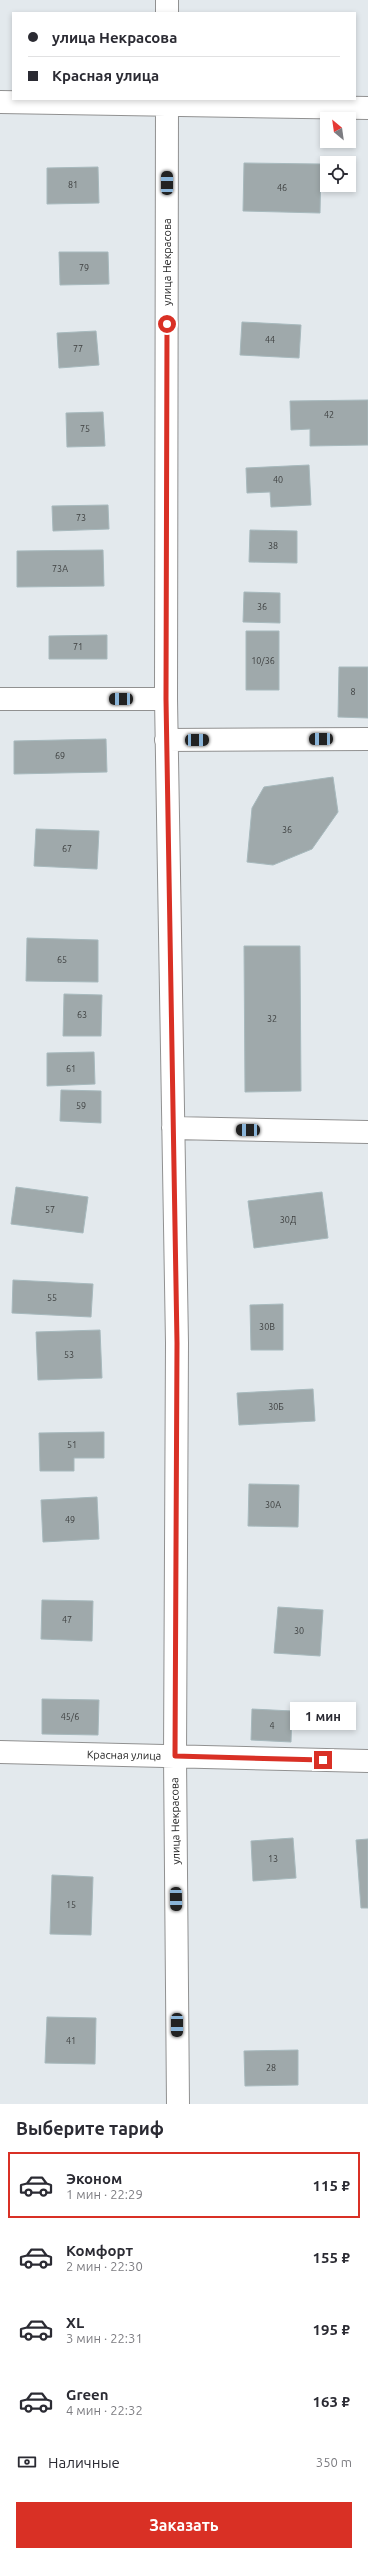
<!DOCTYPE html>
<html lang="ru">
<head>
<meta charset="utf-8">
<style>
  :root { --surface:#fff; --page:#f7f7f7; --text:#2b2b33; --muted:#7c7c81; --line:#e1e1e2; --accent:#d93025 }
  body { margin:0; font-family:Ubuntu,sans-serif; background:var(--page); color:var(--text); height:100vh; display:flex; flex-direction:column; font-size:15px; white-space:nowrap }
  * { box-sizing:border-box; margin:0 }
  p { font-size:13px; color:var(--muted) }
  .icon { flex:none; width:22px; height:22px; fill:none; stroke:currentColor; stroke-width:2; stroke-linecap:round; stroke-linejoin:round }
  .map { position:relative; height:2104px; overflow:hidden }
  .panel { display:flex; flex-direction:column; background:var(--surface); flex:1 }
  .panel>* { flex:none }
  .top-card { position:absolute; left:12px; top:12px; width:344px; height:88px; border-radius:0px; box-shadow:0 2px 6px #0003; display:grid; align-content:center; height:88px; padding:0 16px; background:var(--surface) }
  .needle { width:26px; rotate:331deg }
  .fabs { position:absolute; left:320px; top:112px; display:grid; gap:8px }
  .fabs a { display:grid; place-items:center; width:36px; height:36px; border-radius:0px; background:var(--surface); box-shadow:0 2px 6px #0003; font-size:20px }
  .end { position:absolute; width:18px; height:18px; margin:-9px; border:5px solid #d93025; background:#fff; box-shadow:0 0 0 2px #fff }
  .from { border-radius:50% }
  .bubble { position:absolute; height:28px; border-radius:0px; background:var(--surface); box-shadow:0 2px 6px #0003; font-size:13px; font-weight:700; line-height:28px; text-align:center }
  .car { position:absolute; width:12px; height:24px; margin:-12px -6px; border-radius:5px; box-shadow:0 0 3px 1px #0007; background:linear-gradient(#222 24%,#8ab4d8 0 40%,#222 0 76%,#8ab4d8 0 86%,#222 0) }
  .top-card b { display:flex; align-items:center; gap:14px; height:38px; font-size:15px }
  .top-card b+b { border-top:1px solid var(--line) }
  .top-card i { width:10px; height:10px; background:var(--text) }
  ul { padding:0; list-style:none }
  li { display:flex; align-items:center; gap:12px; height:66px; margin:0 8px 6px; padding:0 8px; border:2px solid transparent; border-radius:0px }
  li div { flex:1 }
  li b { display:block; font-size:15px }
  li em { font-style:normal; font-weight:700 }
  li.active { border-color:var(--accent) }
  li>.icon { width:36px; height:36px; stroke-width:1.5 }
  h2 { padding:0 16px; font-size:18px; line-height:48px }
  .pay { display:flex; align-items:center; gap:10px; height:44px; padding:0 16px; font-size:15px }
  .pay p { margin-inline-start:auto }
  .primary-button { display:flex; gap:8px; margin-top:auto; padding:8px 16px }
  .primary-button a { flex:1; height:46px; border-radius:0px; background:var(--accent); color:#fff; font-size:16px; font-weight:700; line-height:46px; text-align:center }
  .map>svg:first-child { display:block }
  .building { fill:#9fa9ab; stroke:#a7b9bd }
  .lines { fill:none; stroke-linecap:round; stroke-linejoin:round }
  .minor-casing { stroke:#919191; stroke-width:24 }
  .minor { stroke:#fff; stroke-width:22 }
  .route { stroke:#d93025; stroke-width:5 }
  .labels { text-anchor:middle; stroke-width:3.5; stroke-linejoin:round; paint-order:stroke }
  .number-label { font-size:9px; fill:#3e4040 }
  .street-label { font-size:11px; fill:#1d1d1d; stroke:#fff }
</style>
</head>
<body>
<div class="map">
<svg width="368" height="2104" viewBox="0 0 368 2104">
  <rect width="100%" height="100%" fill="#e3e9ed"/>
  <path class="building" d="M244,163L321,164L320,213L243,211Z
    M98,167L99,203L47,204V168Z
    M59,252H108L109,284L60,285Z
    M242,322L301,325L299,358L240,355Z
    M96,331L99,365L59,368L57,333Z
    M368,400V445L310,446V429L291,430L290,401Z
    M103,412L105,446L67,447L66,413Z
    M309,465L311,505L271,507L270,492L247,493L246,468Z
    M108,505L109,529L53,531L52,506Z
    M250,530L297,531V563L249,562Z
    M103,550L104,586L17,587V551Z
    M244,592L280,593V623L243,622Z
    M246,631H279V690H246Z
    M107,635V659H49V636Z
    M339,667H368V718L338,717Z
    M106,739L107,772L14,774V741Z
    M333,777L338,812L312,849L273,865L247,862L252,808L264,787Z
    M36,829L99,831L97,869L34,866Z
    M27,938L98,940V982L26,981Z
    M244,946H300L301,1091L245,1092Z
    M64,994L102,995L101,1036H63Z
    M94,1052L95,1084L47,1086V1053Z
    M61,1090L101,1091V1123L60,1121Z
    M16,1187L88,1197L83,1233L11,1224Z
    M322,1192L328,1238L254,1248L248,1201Z
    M13,1280L93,1284L91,1317L12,1313Z
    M283,1304V1350H251L250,1305Z
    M100,1330L102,1378L38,1380L36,1332Z
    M313,1389L315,1421L239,1425L237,1393Z
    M104,1432V1458H74V1471H40L39,1433Z
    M249,1484L299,1485L298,1527L248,1526Z
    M97,1497L99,1539L43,1542L41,1500Z
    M42,1600L93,1601L92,1641L41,1639Z
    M278,1607L323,1610L320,1656L274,1653Z
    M42,1699L99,1700L98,1735L42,1734Z
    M252,1709L292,1711L291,1742L251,1740Z
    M293,1838L296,1878L253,1881L251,1841Z
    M368,1839V1908H361L356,1840Z
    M52,1875L93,1877L91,1935L50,1934Z
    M47,2017L96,2018L95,2064L45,2063Z
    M298,2050V2085L245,2086L244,2051Z"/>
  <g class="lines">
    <defs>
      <path id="minor" d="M167,13V0
        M167,99L166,699L177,1343L175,1756L178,2104
        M0,102L368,108
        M0,699H166
        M166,740L368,739
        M173,1128L368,1132
        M0,1752L368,1761"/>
    </defs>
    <use href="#minor" class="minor-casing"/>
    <use href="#minor" class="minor"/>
  </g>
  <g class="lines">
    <path class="route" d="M167,324L166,699L177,1343L175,1756L323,1760"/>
  </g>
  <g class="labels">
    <g class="number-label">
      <text x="73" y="188">81</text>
      <text x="282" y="191">46</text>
      <text x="84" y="271">79</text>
      <text x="270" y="343">44</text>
      <text x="78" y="352">77</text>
      <text x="329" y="418">42</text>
      <text x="85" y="432">75</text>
      <text x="278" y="483">40</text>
      <text x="81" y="521">73</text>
      <text x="273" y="549">38</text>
      <text x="60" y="572">73А</text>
      <text x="262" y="610">36</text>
      <text x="78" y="650">71</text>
      <text x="263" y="664">10/36</text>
      <text x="353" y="695">8</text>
      <text x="60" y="759">69</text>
      <text x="287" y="833">36</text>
      <text x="67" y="852">67</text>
      <text x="62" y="963">65</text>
      <text x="82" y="1018">63</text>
      <text x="272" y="1022">32</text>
      <text x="71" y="1072">61</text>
      <text x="81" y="1109">59</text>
      <text x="50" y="1213">57</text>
      <text x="288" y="1223">30Д</text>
      <text x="52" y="1301">55</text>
      <text x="267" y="1330">30В</text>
      <text x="69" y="1358">53</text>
      <text x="276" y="1410">30Б</text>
      <text x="72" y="1448">51</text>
      <text x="273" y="1508">30А</text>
      <text x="70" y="1523">49</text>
      <text x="67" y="1623">47</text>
      <text x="299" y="1634">30</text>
      <text x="70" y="1720">45/6</text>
      <text x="272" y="1729">4</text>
      <text x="273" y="1862">13</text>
      <text x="71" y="1908">15</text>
      <text x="71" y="2044">41</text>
      <text x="271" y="2071">28</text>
    </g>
    <g class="street-label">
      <text transform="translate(167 262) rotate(-90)" y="4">улица Некрасова</text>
      <text transform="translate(124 1755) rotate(1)" y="4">Красная улица</text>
      <text transform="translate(175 1821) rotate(-91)" y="4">улица Некрасова</text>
    </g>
  </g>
</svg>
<div class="fabs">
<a><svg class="needle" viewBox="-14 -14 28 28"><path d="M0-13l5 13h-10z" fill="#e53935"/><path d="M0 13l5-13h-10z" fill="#7c7c81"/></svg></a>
<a><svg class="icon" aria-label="locate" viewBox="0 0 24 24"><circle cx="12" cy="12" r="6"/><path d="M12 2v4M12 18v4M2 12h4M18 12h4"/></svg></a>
</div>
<i class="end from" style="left:167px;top:324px"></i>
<i class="end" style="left:323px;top:1760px"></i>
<div class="bubble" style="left:290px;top:1702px;width:66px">1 мин</div>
<i class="car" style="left:167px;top:183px;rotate:0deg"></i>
<i class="car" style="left:121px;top:699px;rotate:270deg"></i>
<i class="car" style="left:321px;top:739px;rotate:269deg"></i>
<i class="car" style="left:197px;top:740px;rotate:89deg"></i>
<i class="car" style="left:248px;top:1130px;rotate:271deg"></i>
<i class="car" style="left:176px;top:1899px;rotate:179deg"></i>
<i class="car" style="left:177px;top:2025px;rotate:180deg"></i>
<div class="top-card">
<b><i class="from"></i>улица Некрасова</b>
<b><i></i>Красная улица</b>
</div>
</div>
<section class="panel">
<h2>Выберите тариф</h2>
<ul>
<li class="active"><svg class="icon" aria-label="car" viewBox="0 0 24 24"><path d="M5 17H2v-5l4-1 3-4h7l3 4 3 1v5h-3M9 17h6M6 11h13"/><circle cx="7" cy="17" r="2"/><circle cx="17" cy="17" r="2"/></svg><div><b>Эконом</b><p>1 мин · 22:29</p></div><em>115 ₽</em></li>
<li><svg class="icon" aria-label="car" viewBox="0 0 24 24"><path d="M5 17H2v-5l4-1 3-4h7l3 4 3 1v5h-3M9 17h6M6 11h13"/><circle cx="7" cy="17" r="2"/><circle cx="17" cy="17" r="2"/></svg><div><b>Комфорт</b><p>2 мин · 22:30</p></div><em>155 ₽</em></li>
<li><svg class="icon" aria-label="car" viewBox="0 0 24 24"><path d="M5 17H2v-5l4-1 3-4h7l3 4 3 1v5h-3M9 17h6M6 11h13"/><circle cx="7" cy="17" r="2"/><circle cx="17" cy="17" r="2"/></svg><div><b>XL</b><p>3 мин · 22:31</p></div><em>195 ₽</em></li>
<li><svg class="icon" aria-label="car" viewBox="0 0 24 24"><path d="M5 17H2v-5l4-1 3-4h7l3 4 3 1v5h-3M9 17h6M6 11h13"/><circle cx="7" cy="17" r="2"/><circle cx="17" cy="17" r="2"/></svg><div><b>Green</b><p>4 мин · 22:32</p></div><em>163 ₽</em></li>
</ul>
<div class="pay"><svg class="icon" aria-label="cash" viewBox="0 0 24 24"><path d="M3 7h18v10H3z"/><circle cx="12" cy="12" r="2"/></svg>Наличные<p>350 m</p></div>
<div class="primary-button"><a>Заказать</a></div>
</section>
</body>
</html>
